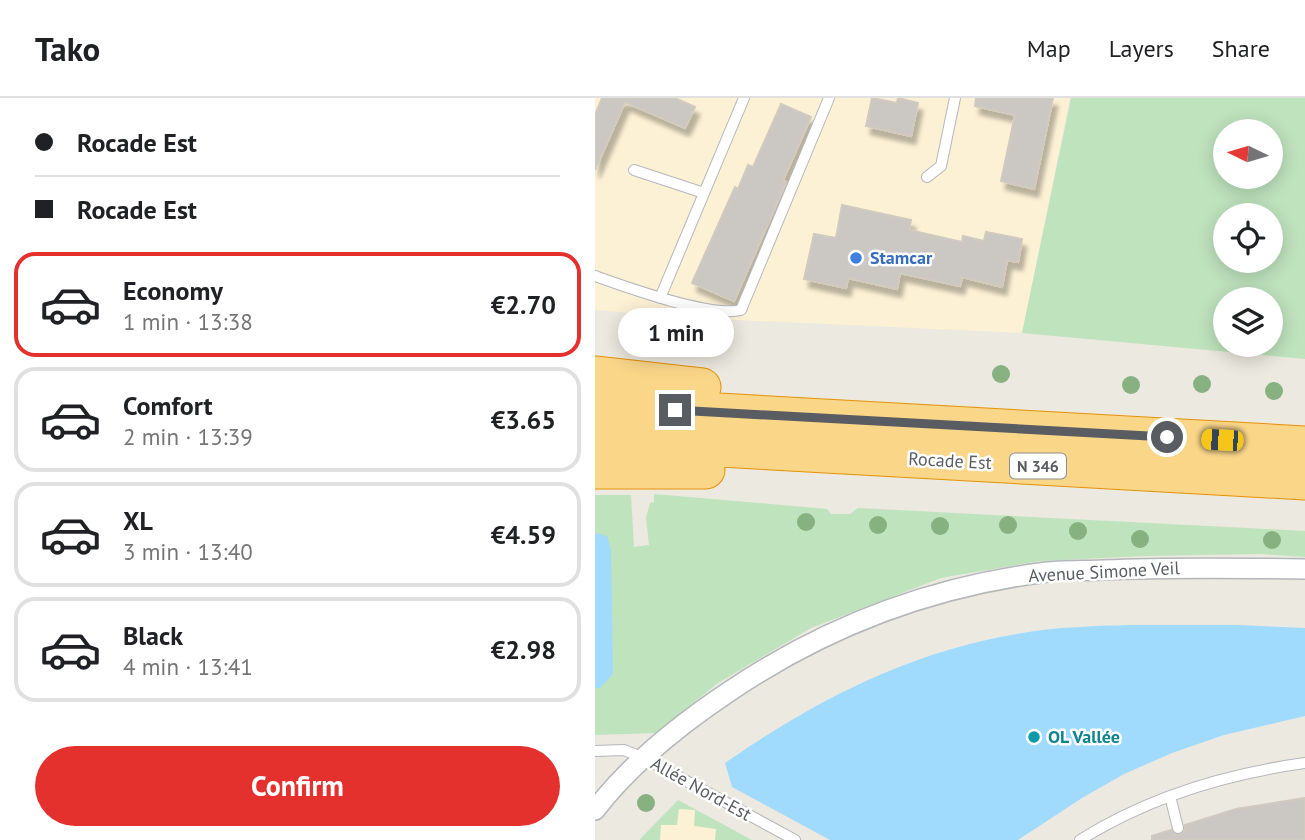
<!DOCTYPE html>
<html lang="en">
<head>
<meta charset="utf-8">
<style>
  :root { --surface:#fff; --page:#f2f2f2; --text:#202124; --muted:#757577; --line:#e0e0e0; --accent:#e4312e }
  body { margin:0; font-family:"PT Sans",sans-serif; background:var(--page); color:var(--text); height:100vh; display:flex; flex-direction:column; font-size:26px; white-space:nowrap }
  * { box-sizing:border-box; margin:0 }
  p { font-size:23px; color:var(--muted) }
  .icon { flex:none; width:38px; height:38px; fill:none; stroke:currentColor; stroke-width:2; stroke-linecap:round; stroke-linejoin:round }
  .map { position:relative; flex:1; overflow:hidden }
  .details { display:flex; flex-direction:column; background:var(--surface); width:595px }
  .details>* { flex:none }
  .banner { display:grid; align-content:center; height:154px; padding:0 35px; background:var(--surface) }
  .needle { width:46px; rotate:275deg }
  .tools { position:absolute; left:618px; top:21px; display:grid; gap:14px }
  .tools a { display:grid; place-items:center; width:70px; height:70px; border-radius:50%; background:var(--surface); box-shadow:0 4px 18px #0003; font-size:35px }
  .end { position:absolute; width:32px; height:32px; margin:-16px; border:9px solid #595d61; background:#fff; box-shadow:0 0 0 4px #fff }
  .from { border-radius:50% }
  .bubble { position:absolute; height:49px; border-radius:24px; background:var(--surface); box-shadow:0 4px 18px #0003; font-size:23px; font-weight:700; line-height:49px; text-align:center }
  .car { position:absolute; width:21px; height:42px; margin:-21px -10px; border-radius:9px; box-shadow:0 0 5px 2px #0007; background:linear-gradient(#f5c518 24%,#345 0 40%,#f5c518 0 76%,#345 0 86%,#f5c518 0) }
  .banner b { display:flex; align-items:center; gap:24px; height:66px; font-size:26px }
  .banner b+b { border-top:2px solid var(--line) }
  .banner i { width:18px; height:18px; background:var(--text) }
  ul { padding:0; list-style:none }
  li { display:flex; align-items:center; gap:21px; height:105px; margin:0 14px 10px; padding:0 21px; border:4px solid var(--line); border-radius:21px }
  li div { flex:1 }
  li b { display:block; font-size:26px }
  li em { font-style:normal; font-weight:700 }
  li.current { border-color:var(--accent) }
  li>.icon { width:63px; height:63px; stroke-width:1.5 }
  .cta { display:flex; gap:14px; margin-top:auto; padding:14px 35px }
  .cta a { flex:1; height:80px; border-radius:42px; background:var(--accent); color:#fff; font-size:28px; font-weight:700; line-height:80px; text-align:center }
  header { display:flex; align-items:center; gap:42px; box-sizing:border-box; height:98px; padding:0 35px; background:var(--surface); border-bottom:2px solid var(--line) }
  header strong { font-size:33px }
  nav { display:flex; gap:38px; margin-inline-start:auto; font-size:24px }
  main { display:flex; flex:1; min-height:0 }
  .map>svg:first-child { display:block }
  .commercial { fill:#fdf1d5 }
  .green { fill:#bfe3bd; fill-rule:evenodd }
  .water { fill:#a0dafd }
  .building { fill:#cbc7c2; stroke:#d0cabf; stroke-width:2; filter:url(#shadow) }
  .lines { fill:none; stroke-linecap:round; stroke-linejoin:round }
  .lane-casing { stroke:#b3b7bb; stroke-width:12 }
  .street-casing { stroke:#b3b7bb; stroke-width:22 }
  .highway-casing { stroke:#e69206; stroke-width:39 }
  .lane { stroke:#fff; stroke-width:10 }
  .street { stroke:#fff; stroke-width:19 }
  .highway { stroke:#fad689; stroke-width:37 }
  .tree { fill:#88b182 }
  .route { stroke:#595d61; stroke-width:9 }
  .shop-dot { fill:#3f7fe0; stroke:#fff; stroke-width:2.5 }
  .culture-dot { fill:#0f9aa8; stroke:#fff; stroke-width:2.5 }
  .labels { text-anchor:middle; stroke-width:5; stroke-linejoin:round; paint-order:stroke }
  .shield { fill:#fff; stroke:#8b8e90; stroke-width:2 }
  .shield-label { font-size:16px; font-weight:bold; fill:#595d61 }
  .shop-label { font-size:18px; font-weight:bold; fill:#366cbe; stroke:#fff; text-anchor:start }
  .street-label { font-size:18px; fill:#595d61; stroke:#fff }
  .culture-label { font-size:18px; font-weight:bold; fill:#0d838f; stroke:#fff; text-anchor:start }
</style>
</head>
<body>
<header>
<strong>Tako</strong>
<nav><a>Map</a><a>Layers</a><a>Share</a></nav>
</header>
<main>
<section class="details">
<div class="banner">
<b><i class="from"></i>Rocade Est</b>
<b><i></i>Rocade Est</b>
</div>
<ul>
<li class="current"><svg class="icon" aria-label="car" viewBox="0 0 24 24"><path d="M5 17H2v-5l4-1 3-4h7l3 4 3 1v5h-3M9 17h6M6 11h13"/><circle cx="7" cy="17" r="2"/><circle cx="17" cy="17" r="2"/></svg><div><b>Economy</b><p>1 min · 13:38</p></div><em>€2.70</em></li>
<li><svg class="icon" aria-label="car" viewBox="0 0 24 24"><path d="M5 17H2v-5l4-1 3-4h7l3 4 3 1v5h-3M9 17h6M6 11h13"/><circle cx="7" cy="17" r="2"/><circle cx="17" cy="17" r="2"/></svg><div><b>Comfort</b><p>2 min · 13:39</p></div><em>€3.65</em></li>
<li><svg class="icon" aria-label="car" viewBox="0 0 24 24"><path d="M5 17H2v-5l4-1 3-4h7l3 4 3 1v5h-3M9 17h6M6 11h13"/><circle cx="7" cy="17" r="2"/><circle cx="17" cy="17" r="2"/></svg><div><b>XL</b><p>3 min · 13:40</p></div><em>€4.59</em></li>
<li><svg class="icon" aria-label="car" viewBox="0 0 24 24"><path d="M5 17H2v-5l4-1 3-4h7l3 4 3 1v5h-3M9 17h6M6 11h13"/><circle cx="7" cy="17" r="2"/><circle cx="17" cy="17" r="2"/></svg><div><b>Black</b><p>4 min · 13:41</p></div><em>€2.98</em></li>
</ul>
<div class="cta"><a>Confirm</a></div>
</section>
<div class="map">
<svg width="710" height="742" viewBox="0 0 710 742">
  <defs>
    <filter id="shadow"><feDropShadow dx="4.5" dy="8" stdDeviation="2" flood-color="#0004"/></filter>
  </defs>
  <rect width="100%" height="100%" fill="#ece9e0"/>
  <path class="commercial" d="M0,0H475L427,235L77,219L0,212Z
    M83,702L100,712L157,742H44Z"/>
  <path class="green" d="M476,0H710V261L427,235ZM630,33H676V79H630ZM630,117H676V163H630ZM630,201H676V247H630Z
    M59,396L232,411L236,416H255L263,410L710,433V459L665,456L551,458L445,463L346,480L216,530L123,585L61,635L0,637V397H36L39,449L54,447L51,420L55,405L59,404Z
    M83,702L157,742H120L121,731L99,728L100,712L84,711L82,727H66L65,742H44Z"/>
  <path class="water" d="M0,435L12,438L16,452L18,576L5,590H0Z
    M534,527H644L710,530V618L629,637L577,655L529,676L487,700L423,742H235L137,689L130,665C222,601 316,553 427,535C463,529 498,528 534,527Z"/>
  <path class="building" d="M7,0H80L100,9L90,30L30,4L0,72V17Z
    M277,0L302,5L303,0L323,5L316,38L271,28Z
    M381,0H458L439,91L406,83L420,17L380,8Z
    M186,6L216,19L188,82L191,84L139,203L97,185L140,89L143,91L153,67L158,69Z
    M247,107L316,122L314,132L367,144L368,138L389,143L391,134L427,141L423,164L412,162L407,189L367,179L365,188L305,175L302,191L253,180L251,190L209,181L219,136L241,140Z
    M710,700V742H557V738L576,732L580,737H585L590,733V727L641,711Z"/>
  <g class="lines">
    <defs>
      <path id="lane" d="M39,72L109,95
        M332,79L346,68L360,0
        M0,178C31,189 116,220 146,212L234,0
        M65,200L149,0
        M0,653L29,652L49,660L200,742
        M575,698L583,730
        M485,742C552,700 631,676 710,665"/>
      <path id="street" d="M0,712C36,665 87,625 135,593C230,529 331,490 445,475C465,472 487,473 508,472C576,469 643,470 710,471"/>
      <path id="highway" d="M0,277L107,289
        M0,307L710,347
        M0,343L710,383
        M0,372H111"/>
    </defs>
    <use href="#lane" class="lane-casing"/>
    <use href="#street" class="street-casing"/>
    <use href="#highway" class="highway-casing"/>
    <use href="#lane" class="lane"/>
    <use href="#street" class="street"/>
    <use href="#highway" class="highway"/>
  </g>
  <g class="tree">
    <circle cx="406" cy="276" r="9"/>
    <circle cx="607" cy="286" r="9"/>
    <circle cx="536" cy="287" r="9"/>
    <circle cx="679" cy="293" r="9"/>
    <circle cx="211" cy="424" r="9"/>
    <circle cx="283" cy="427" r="9"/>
    <circle cx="413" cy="427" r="9"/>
    <circle cx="345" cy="428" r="9"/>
    <circle cx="483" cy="433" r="9"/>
    <circle cx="545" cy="441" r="9"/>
    <circle cx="677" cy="442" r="9"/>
    <circle cx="51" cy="705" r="9"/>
  </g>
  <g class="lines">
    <path class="route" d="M80,312L572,339"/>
  </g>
  <circle class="shop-dot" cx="261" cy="160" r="7"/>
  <circle class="culture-dot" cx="439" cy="639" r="7"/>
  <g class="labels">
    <rect class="shield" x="415" y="355.5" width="56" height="25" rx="5"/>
    <g class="shield-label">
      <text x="443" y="374">N 346</text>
    </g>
    <g class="shop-label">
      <text x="275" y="166">Stamcar</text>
    </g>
    <g class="street-label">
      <text transform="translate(355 363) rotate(3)" y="6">Rocade Est</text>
      <text transform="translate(509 474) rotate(-3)" y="6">Avenue Simone Veil</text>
      <text transform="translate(106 691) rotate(29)" y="6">Allée Nord-Est</text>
    </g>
    <g class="culture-label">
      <text x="453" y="645">OL Vallée</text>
    </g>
  </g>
</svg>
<div class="tools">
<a><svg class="needle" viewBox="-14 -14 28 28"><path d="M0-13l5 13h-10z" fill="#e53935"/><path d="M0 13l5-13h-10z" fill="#757577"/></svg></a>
<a><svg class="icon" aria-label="locate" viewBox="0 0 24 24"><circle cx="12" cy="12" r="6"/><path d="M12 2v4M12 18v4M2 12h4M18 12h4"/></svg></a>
<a><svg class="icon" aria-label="layers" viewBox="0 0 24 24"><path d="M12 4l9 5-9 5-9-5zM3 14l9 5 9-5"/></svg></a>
</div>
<i class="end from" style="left:572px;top:339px"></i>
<i class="end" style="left:80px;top:312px"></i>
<div class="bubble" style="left:23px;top:210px;width:116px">1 min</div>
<i class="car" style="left:627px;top:342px;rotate:273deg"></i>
</div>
</main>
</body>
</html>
